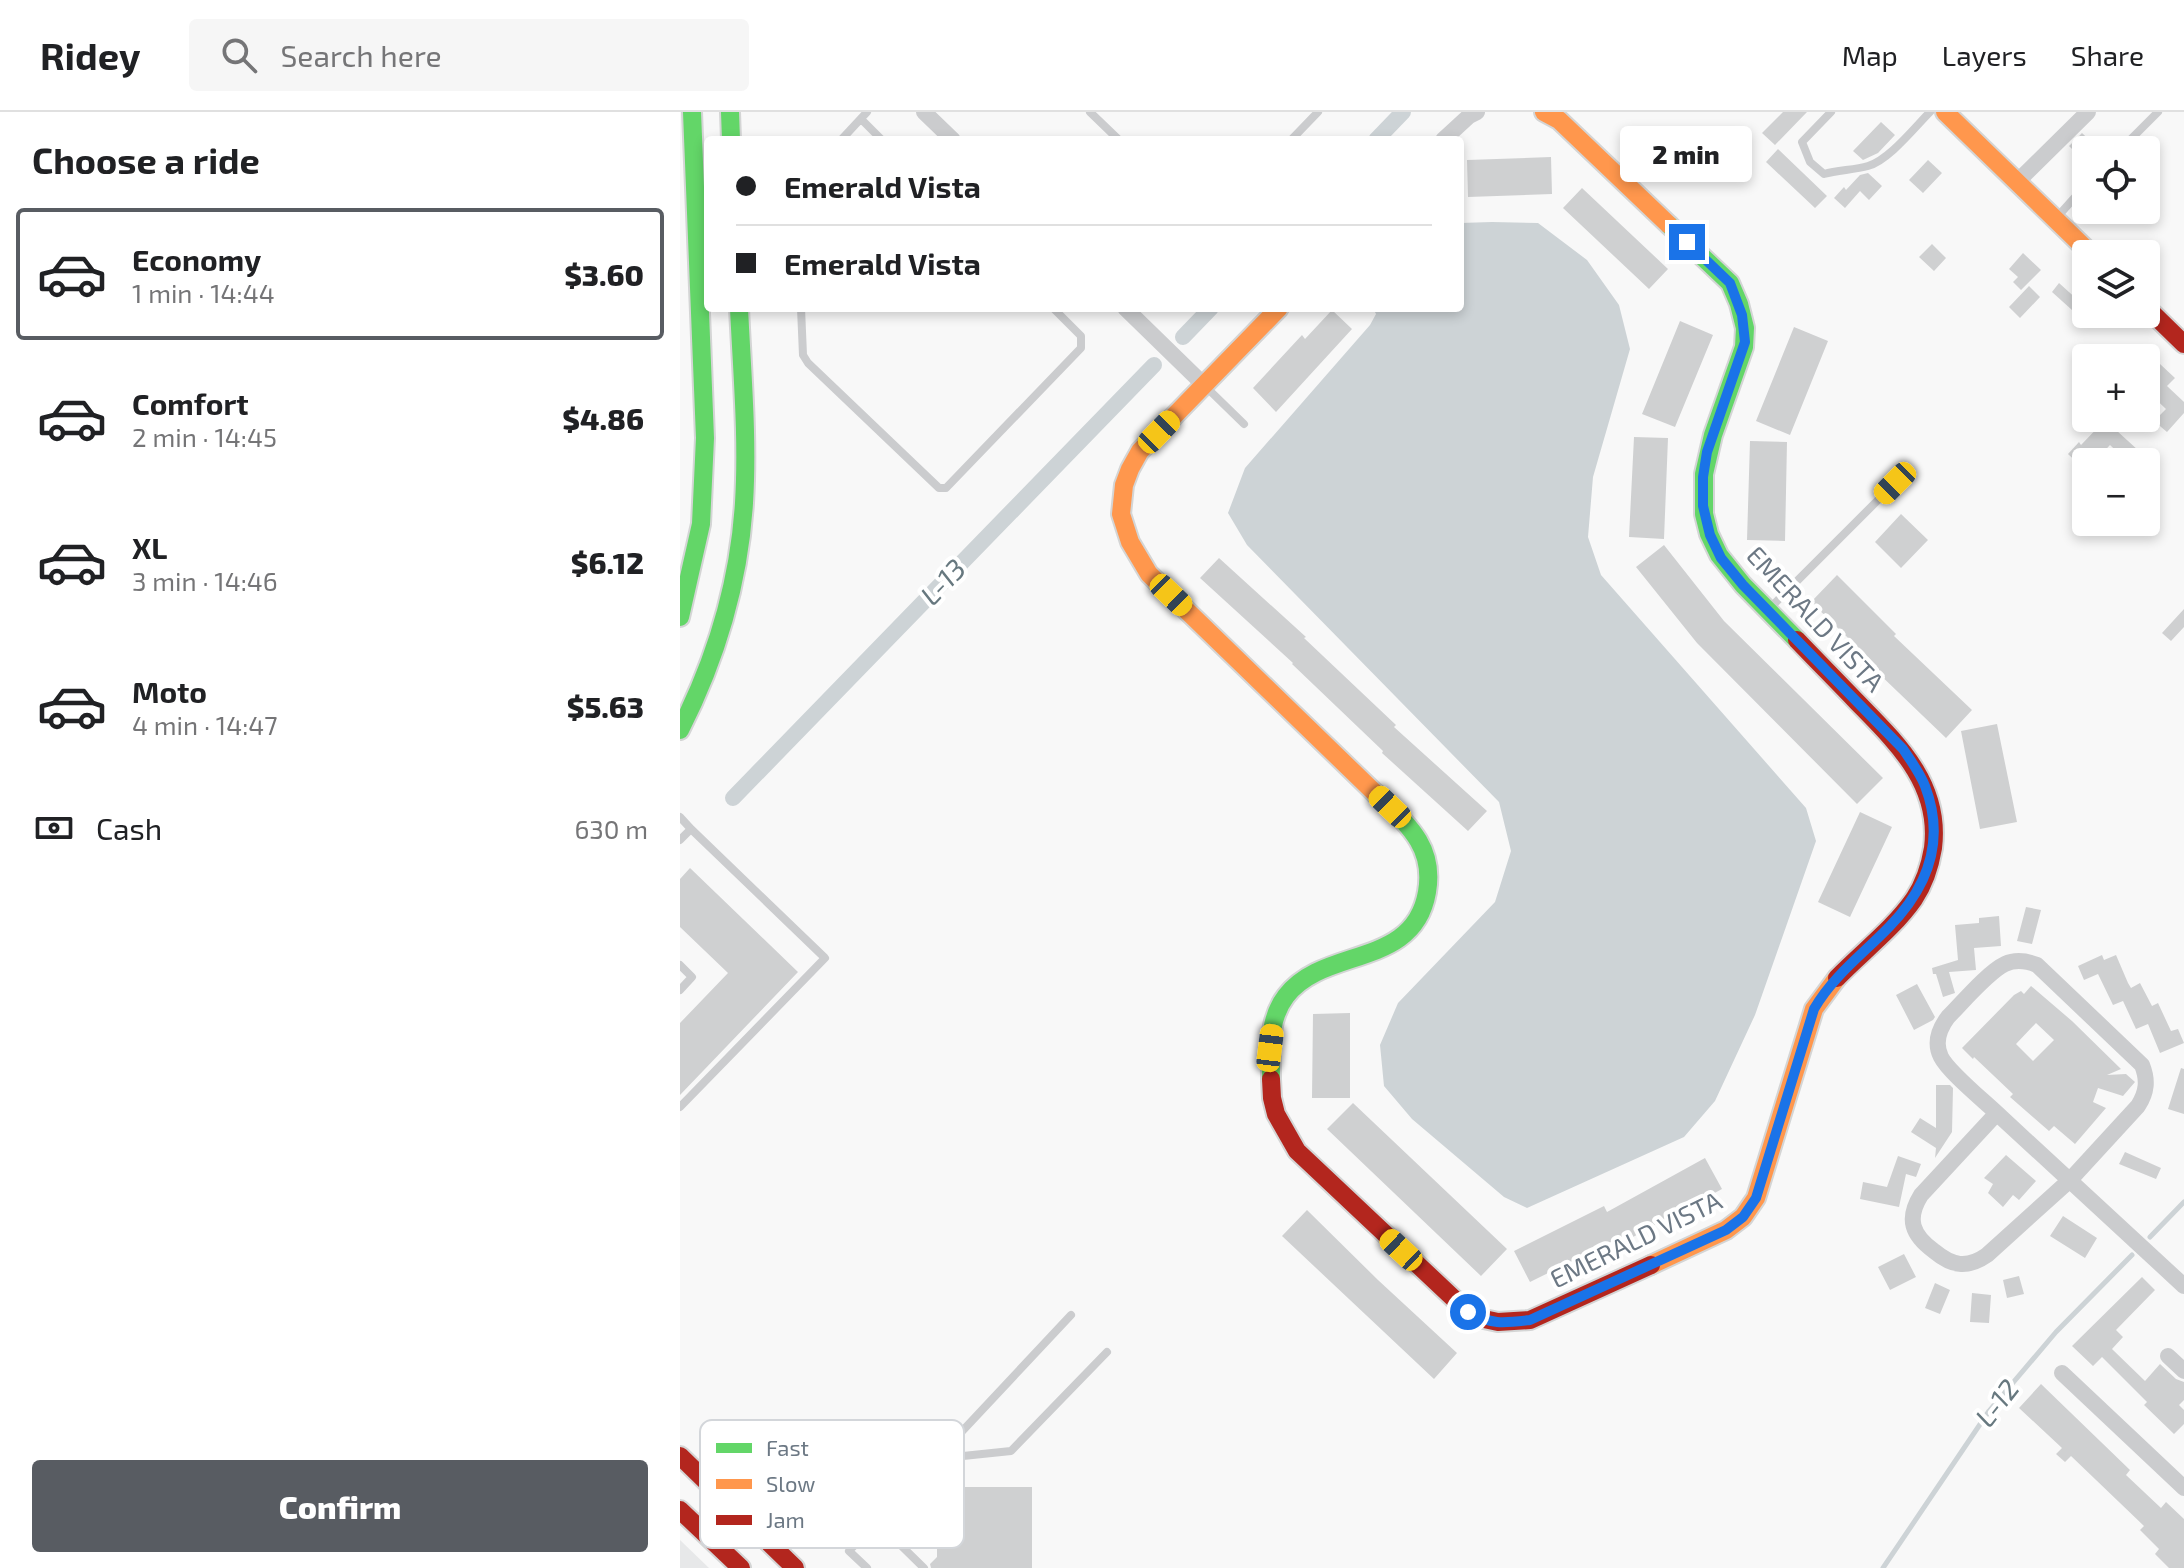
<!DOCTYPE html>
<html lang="en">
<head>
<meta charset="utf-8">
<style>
  :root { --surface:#fff; --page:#f6f6f6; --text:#202124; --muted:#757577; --line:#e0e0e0; --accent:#585c62 }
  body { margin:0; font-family:"Exo 2",sans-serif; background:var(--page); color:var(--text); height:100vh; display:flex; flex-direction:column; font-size:30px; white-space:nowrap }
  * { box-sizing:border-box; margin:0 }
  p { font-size:26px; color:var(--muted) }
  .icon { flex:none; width:44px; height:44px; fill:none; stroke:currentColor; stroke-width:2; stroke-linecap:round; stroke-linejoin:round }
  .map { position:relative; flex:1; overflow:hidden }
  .details { display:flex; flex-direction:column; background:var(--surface); width:680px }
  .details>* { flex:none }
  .hud { position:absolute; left:24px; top:24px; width:760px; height:176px; border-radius:8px; box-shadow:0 4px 12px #0003; display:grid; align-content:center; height:176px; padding:0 32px; background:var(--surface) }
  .fabs { position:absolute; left:1392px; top:24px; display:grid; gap:16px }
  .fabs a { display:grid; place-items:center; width:88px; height:88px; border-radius:8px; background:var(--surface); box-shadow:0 4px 12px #0003; font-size:40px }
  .end { position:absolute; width:36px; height:36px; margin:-18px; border:10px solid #1a73e8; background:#fff; box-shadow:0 0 0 4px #fff }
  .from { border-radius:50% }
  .bubble { position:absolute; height:56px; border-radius:8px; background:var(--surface); box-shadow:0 4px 12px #0003; font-size:26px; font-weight:800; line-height:56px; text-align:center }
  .car { position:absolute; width:24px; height:48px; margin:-24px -12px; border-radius:10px; box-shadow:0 0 6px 2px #0007; background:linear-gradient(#f5c518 24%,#345 0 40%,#f5c518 0 76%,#345 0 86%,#f5c518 0) }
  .hud b { display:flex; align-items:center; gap:28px; height:76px; font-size:30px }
  .hud b+b { border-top:2px solid var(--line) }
  .hud i { width:20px; height:20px; background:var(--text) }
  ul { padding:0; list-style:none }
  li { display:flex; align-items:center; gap:24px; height:132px; margin:0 16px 12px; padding:0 16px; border:4px solid transparent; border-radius:8px }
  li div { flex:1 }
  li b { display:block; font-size:30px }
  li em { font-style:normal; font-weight:800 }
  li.on { border-color:var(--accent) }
  li>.icon { width:72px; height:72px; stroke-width:1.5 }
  h2 { padding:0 32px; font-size:36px; line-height:96px }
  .pay { display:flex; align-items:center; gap:20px; height:88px; padding:0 32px; font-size:30px }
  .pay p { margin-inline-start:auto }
  .cta { display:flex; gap:16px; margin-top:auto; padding:16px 32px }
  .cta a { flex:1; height:92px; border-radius:8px; background:var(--accent); color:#fff; font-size:32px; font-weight:800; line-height:92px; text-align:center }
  header { display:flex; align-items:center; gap:48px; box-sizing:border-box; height:112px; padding:0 40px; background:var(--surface); border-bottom:2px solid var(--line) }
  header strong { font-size:38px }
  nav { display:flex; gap:44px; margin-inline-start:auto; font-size:28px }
  .search { width:560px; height:72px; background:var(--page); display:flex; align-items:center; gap:20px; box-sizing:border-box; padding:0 28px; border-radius:8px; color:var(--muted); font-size:30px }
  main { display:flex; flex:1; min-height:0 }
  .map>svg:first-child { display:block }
  .built { fill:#e7e8e9 }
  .water { fill:#cdd3d6 }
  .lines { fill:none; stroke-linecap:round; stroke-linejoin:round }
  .stream { stroke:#cdd3d6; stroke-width:5 }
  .canal { stroke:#cdd3d6; stroke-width:16 }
  .building { fill:#cfd0d1; fill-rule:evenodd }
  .fast-casing { stroke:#d4d5d5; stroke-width:22 }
  .slow-casing { stroke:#d4d5d5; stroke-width:22 }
  .jam-casing { stroke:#d4d5d5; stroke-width:22 }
  .lane { stroke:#cbccce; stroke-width:8 }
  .street { stroke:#cbccce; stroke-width:16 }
  .fast { stroke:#63d668; stroke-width:18 }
  .slow { stroke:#ff974d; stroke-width:18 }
  .jam { stroke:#b3261e; stroke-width:18 }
  .route { stroke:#1a73e8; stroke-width:10 }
  .labels { text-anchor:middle; stroke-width:8; stroke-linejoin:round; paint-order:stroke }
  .street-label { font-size:26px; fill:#6c7884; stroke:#fff }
  .water-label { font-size:28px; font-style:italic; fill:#67787f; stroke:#fff }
  .key { fill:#fff; stroke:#d3d6da; stroke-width:2 }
  .key-label { font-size:22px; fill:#6c7884 }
</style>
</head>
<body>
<header>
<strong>Ridey</strong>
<div class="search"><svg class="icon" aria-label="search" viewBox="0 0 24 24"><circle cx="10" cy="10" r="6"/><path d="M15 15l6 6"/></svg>Search here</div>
<nav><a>Map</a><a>Layers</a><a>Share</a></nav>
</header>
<main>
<section class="details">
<h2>Choose a ride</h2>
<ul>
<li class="on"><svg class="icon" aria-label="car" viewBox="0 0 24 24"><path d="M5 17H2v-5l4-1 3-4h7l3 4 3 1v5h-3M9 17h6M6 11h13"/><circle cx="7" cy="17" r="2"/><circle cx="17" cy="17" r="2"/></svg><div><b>Economy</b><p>1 min · 14:44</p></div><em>$3.60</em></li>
<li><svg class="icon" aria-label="car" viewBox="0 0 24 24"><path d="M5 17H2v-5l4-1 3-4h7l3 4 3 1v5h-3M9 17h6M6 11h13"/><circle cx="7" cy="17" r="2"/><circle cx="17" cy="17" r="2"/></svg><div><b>Comfort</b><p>2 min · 14:45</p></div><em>$4.86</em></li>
<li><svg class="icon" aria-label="car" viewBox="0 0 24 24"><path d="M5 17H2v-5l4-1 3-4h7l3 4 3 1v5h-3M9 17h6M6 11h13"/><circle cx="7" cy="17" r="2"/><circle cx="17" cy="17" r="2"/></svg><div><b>XL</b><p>3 min · 14:46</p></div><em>$6.12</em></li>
<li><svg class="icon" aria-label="car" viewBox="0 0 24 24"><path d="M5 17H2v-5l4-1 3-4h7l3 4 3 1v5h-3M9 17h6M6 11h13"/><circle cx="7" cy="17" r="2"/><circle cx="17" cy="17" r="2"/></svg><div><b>Moto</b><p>4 min · 14:47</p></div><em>$5.63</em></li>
</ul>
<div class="pay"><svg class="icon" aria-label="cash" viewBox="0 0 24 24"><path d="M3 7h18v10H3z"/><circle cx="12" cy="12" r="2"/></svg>Cash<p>630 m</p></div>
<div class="cta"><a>Confirm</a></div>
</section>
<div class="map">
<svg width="1504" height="1456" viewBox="0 0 1504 1456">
  <rect width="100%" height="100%" fill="#f8f8f8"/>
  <path class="built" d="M0,1428L29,1456H0Z"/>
  <path class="water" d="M812,110L858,111L907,148L939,193L950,237L913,365L908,425L921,463L1126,696L1136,729L1075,903L1035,989L1004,1025L847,1096L824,1085L732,1007L704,974L700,933L718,891L815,790L831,739L819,690L567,433L548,401L565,356L690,213L696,202L693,196H780V111Z"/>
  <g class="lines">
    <path class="stream" d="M1470,1125L1504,1090
      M1203,1456L1309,1299L1376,1220L1452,1143"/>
    <path class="canal" d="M696,28L723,0
      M503,225L531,196
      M53,686L474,253"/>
  </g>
  <path class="building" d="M1103,0H1127L1095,33L1082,21Z
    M1201,10L1215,23L1198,41L1183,48L1173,39Z
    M1402,21L1420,38H1406V51L1389,34Z
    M1098,37L1147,84L1135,96L1086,50Z
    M871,45L872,82L788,85L787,48Z
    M1248,48L1262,61L1243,81L1229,68Z
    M1188,61L1202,74L1189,88L1180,79L1165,96L1154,86L1164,75L1166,78L1180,63Z
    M902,76L988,157L969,177L883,96Z
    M1252,132L1266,146L1254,159L1239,145Z
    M1343,141L1361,158L1341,178L1333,170L1338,165L1329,157Z
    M1379,171L1400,190L1392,198L1372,180Z
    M1349,174L1360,185L1340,206L1329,195Z
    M652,198L672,217L596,300L573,276L622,223L625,227Z
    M1000,209L1033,223L995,315L962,302Z
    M1114,215L1148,229L1110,323L1076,309Z
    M1480,252L1495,266L1487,274L1504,290V301L1487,320L1474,309L1486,297L1466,278V267Z
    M1425,308L1459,339L1448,350L1430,333L1414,350H1406V359L1388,342L1399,330L1401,333Z
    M954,325L988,326L984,427L949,425Z
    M1070,329L1107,330L1105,429L1067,428Z
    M1221,402L1248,428L1221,456L1195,430Z
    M984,433L1044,509L1203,666L1177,692L1017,531L956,455Z
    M539,446L626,525L624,526L716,613L714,615L807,699L788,719L702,641L703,639L612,552L613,551L520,466Z
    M1157,463L1216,522L1214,524L1292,598L1266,626L1194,557L1197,554L1131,490Z
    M1504,497V515L1491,529L1482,521Z
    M1317,612L1337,710L1300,717L1281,619Z
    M1180,700L1212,715L1170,805L1138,790Z
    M10,756L118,860L0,983V911L48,861L0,815V767Z
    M1346,795L1361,798L1352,832L1337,829Z
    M1319,804L1321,834L1294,836L1296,858L1269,860L1275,881L1263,885L1256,862H1253L1252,856L1278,848L1275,813L1299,811V806Z
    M1422,843L1424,848L1436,843L1448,871L1451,876L1460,871L1472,894L1478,891L1491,919L1498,917L1504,931L1480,941L1468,912L1456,917L1443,889L1433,893L1418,862L1404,868L1398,854Z
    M1237,872L1255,905L1253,908L1234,918L1216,883Z
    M1351,874L1392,909L1441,957L1427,963L1446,962L1455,970L1443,984L1418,976L1413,990L1426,996L1395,1032L1374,1014L1369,1019L1330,985L1333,982L1294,945L1293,947L1282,936L1334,883L1341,879L1344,882ZM1356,911L1374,928L1353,949L1336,932Z
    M670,901V986H632L633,902Z
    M1501,956L1504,957V1002L1488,997Z
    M1256,973H1270L1273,976L1272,1020L1255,1046L1256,1036L1231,1020L1240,1006L1256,1016Z
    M673,991L827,1137L801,1164L647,1017Z
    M1445,1040L1481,1056L1476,1067L1439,1052Z
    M1326,1043L1356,1069L1339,1088L1333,1083L1323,1095L1308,1081L1313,1072L1304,1066Z
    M1218,1044L1241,1052L1236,1065L1226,1062L1219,1095L1180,1087L1183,1070L1207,1075Z
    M1025,1046L1042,1077L953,1125L951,1120L850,1170L834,1139L924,1094L927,1100Z
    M627,1098L698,1168L777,1241L754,1267L602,1124Z
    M1383,1104L1417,1126L1405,1146L1370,1124Z
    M1224,1142L1236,1165L1210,1178L1198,1155Z
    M1339,1164L1344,1182L1327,1186L1323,1168Z
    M1462,1165L1475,1178L1436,1218L1443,1225L1432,1237L1465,1269L1480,1252L1496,1267L1504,1270V1288L1499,1293L1504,1298V1312L1494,1322L1464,1293L1467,1290L1422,1245L1413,1254L1392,1234Z
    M1255,1171L1270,1178L1260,1202L1245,1196Z
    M1292,1181L1311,1183L1309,1211L1290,1210Z
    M1361,1272L1450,1358L1446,1363L1481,1396L1486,1390L1504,1407V1456H1489L1475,1442L1479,1437L1460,1418L1464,1414L1391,1344L1385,1350L1376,1342L1382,1336L1339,1296Z
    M257,1370H277L282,1375H352V1456H251L250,1452L257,1445Z"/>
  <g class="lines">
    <defs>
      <path id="fast" d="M50,0L51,28
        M989,113L1050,171L1059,192L1065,216L1064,235L1033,323L1024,362V402L1029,422L1039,443L1063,473L1117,528
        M0,505L21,412L25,326L12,0
        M0,618C36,547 59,471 64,391C68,326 62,261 59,196
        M591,967C591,939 587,909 606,884C644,834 734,857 747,780C755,734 727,712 696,682"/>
      <path id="slow" d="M864,0L879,8L989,113
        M1265,0L1411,142
        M599,196L460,339L450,357L444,373L441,402L450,430L469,462L696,682
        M971,1153L1046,1118L1063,1105L1076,1086L1134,897L1157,866"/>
      <path id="jam" d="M1466,195L1504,232
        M1117,528C1137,549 1157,569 1177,590C1217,631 1261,672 1253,736C1250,754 1244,772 1234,787C1213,817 1182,840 1157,866
        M591,967L592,986L596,1002L617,1039L788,1200L804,1207L818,1210L850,1208L971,1153
        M0,1344L115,1456
        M0,1398L61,1456"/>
    </defs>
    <use href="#fast" class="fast-casing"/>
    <use href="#slow" class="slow-casing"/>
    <use href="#jam" class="jam-casing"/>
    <path class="lane" d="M410,0L439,28
      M1151,0L1122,30L1130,50L1144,62C1158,58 1174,58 1188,54C1209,48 1234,16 1250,0
      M181,7L202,28
      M161,28L187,0
      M611,28L638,0
      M1440,38L1478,0
      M1378,104L1406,73
      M121,196L123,243L128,251L259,376H266L401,236V224L373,196
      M525,274L564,312
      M1091,495L1215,371
      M0,705L11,717L0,728
      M0,853L12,865L0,878
      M0,995L145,846L11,717
      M268,1335L283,1344L331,1339L427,1240
      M187,1456L169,1439L197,1410
      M244,1456L197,1410L391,1203"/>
    <path class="street" d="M244,0L273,28
      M763,28L789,4L797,0
      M1337,70L1408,0
      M445,196L524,273
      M1317,1001L1241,1083C1226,1107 1232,1123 1254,1139C1272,1154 1287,1157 1307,1143L1390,1068L1458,994C1467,980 1468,968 1462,953L1357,853C1347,849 1336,847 1325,852C1308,860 1282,891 1268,905C1259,917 1254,931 1261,945C1269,961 1308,992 1322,1006C1383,1062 1444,1118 1504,1174
      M1488,1244L1504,1259
      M1382,1261L1504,1376"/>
    <use href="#fast" class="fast"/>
    <use href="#slow" class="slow"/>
    <use href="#jam" class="jam"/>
  </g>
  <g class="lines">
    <path class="route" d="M788,1200C812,1213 824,1211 850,1208L1046,1118L1063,1105L1076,1086L1134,897C1153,864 1183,842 1209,815C1248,775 1266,729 1245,674C1240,661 1231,649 1223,637L1063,473L1041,446L1030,423L1023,394V365L1027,340L1065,230L1062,203L1050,171L1007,130"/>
  </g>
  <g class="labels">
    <g class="street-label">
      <text transform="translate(1135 507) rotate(47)" y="9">EMERALD VISTA</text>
      <text transform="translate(956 1128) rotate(-26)" y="9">EMERALD VISTA</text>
    </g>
    <g class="water-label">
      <text transform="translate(263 470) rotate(-46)" y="10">L-13</text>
      <text transform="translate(1317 1291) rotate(-52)" y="10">L-12</text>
    </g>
  </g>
  <rect x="20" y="1308" width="264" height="128" rx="12" class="key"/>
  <rect x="36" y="1331" width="36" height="10" fill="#63d668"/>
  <rect x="36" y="1367" width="36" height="10" fill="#ff974d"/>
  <rect x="36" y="1403" width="36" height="10" fill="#b3261e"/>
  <g class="key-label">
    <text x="86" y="1344">Fast</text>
    <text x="86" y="1380">Slow</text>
    <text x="86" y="1416">Jam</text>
  </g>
</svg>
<div class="fabs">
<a><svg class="icon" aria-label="locate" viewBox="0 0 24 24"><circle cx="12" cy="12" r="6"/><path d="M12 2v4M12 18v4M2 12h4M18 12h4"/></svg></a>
<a><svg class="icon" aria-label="layers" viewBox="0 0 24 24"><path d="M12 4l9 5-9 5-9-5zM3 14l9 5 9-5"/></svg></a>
<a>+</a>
<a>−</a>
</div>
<i class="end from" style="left:788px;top:1200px"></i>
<i class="end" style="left:1007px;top:130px"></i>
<div class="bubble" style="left:940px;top:14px;width:132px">2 min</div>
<i class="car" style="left:479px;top:320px;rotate:44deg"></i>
<i class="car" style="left:1215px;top:371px;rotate:225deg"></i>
<i class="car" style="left:491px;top:483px;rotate:134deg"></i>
<i class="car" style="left:710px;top:695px;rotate:314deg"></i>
<i class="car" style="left:590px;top:936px;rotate:7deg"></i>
<i class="car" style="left:721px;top:1138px;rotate:313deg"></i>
<div class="hud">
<b><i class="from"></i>Emerald Vista</b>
<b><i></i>Emerald Vista</b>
</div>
</div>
</main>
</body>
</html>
